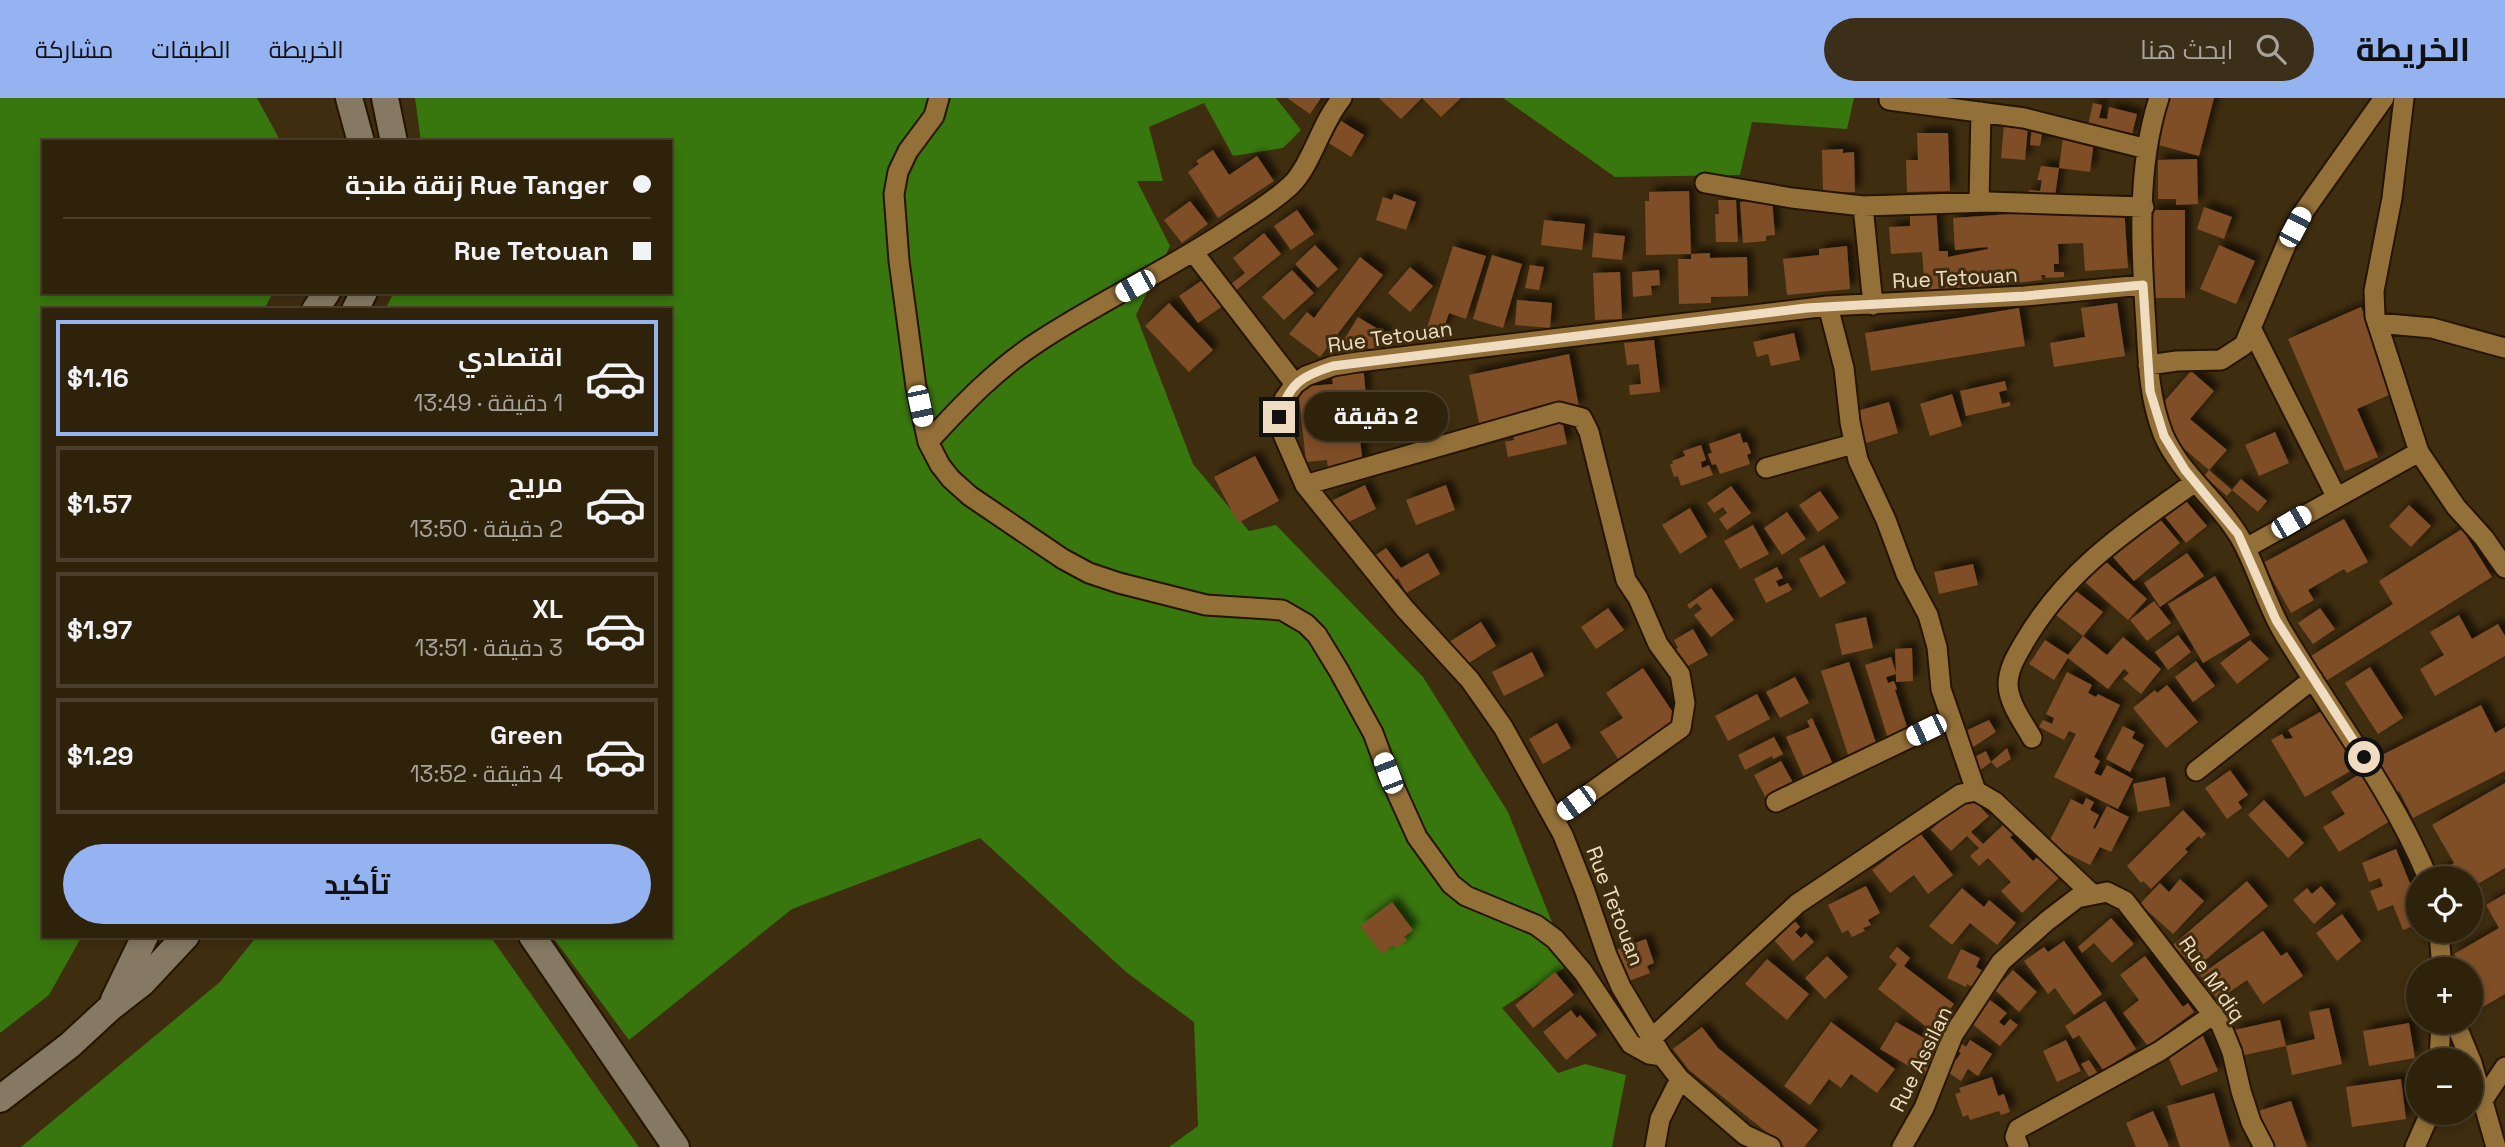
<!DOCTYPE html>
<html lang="ar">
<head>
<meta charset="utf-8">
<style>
  :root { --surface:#2f220b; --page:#3b2f19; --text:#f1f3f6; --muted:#a7a49d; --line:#4a3f2c; --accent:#95b2f1 }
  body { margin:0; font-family:"Space Grotesk",Cairo,sans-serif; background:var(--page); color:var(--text); direction:rtl; height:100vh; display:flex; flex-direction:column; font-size:26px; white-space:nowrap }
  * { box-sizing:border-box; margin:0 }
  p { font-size:23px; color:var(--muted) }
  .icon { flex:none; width:38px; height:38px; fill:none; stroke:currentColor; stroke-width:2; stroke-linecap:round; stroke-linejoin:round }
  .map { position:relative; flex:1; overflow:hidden; direction:ltr }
  .panel { position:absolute; left:42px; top:210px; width:630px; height:630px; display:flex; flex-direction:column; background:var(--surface); border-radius:0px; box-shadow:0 4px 10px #0003,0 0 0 2px var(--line); direction:rtl }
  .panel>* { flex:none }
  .guide { position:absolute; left:42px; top:42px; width:630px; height:154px; border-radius:0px; box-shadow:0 4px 10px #0003,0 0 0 2px var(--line); direction:rtl; display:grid; align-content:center; height:154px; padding:0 21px; background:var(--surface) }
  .controls { position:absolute; left:2406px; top:768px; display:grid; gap:14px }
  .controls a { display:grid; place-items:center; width:77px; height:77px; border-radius:50%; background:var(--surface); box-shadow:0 4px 10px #0003,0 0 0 2px var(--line); font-size:35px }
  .end { position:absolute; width:32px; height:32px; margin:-16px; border:9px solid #f0ddc1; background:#111; box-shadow:0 0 0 4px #111 }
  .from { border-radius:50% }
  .bubble { position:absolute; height:49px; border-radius:24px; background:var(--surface); box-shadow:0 4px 10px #0003,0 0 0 2px var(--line); font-size:23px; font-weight:700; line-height:49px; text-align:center; direction:rtl }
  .car { position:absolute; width:21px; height:42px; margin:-21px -10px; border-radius:9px; box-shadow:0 0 5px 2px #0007; background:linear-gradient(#fff 24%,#345 0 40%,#fff 0 76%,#345 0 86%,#fff 0) }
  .guide b { display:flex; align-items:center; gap:24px; height:66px; font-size:26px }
  .guide b+b { border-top:2px solid var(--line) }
  .guide i { width:18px; height:18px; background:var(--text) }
  ul { padding:12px 0 0; list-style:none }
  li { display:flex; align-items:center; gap:21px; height:116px; margin:0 14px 10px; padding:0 7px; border:4px solid var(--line); border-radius:0px }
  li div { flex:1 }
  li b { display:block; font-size:26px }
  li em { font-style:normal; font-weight:700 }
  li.on { border-color:var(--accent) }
  li>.icon { width:63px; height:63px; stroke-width:1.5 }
  .primary-button { display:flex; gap:14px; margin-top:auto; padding:14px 21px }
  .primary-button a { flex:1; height:80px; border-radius:42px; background:var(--accent); color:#111; font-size:28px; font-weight:700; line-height:80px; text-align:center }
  header { display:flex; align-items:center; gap:42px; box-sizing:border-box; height:98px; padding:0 35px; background:var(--accent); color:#111 }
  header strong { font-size:33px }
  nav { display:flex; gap:38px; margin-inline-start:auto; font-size:24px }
  .search { width:490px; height:63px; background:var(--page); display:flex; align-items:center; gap:18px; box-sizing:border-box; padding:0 24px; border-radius:38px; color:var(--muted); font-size:26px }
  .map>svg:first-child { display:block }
  .forest { fill:#38760e }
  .building { fill:#7f4d26; filter:url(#shadow) }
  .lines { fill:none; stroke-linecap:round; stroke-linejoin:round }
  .street-casing { stroke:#261400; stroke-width:23 }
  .secondary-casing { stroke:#261400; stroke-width:30 }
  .street { stroke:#937038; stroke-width:19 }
  .secondary { stroke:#857963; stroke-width:26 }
  .route { stroke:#f0ddc1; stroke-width:9 }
  .labels { text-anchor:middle; stroke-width:6; stroke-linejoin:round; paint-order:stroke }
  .street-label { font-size:21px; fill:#f0ddc1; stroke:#3f2d0f }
</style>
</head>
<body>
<header>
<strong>الخريطة</strong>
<div class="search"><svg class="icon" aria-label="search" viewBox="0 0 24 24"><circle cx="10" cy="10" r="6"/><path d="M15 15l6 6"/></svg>ابحث هنا</div>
<nav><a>الخريطة</a><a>الطبقات</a><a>مشاركة</a></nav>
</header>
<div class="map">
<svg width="2505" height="1049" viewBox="0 0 2505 1049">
  <defs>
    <filter id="shadow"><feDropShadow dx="6" dy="-6" stdDeviation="3.5" flood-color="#0009"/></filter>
  </defs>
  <rect width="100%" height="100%" fill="#3f2d0f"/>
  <path class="forest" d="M0,0H257L281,44H44V194H273L264,212H44V838H82L49,897L0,935Z
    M415,0H1276L1301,32L1283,50L1233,58L1204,5L1149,29L1163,83H1137L1170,148L1136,217L1193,366L1249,433L1276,427L1423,579L1508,714L1569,867L1502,910L1558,975L1585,966L1626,977L1612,1049H1169L1198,1028L1194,924L1126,874L980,740L792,811L629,942L552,838H670V212H385L394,194H670V44H421Z
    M1503,0H1854L1847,31L1752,24L1740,77L1615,79Z
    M257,838H490L639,1049H21L220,884Z"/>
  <path class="building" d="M1287,0H1321L1310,16Z
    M1379,0H1422L1401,21Z
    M1422,0H1461L1441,19Z
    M2167,0H2214L2199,58L2155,46Z
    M2093,5L2102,7L2099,20L2107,21L2109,9L2137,16L2131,41L2087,31Z
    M1341,23L1364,37L1351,59L1327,44Z
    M2004,26L2028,28L2025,62L2001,60Z
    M2032,29L2043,30L2040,48L2030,47Z
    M1917,35H1948L1950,93L1907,94L1906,62H1918Z
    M2063,39L2094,43L2090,74L2059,70Z
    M1843,51V55L1854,54L1855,94L1823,95L1822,52Z
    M1213,52L1229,77L1257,58L1274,83L1218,120L1188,74L1199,66L1196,63Z
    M2197,61L2198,106L2176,107V101H2158V62Z
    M2041,68L2059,70L2054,105L2028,101L2029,92L2040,93L2042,82H2037Z
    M1689,93L1691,156L1646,157L1645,103H1649V94Z
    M1394,96L1416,104L1406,132L1376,122L1383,99L1392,102Z
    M1772,101L1775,137L1766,138V143L1743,145L1740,104Z
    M1718,102H1736L1738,144H1716L1715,116H1719Z
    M1190,103L1208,126L1182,145L1164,122Z
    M2124,108L2128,170L2085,173L2083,145L2058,146L2059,166H2054V174H2064V179L2046,180L2045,177H2041L2042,182L1925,195L1922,154L1891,156L1889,129L1910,128V111L1936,109L1939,153H1948V159L1988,151L1987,149L1955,152L1953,120Z
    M2204,109L2232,119L2224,141L2197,131Z
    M1297,112L1314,136L1291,152L1274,128Z
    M2151,112H2185V200H2152Z
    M1544,122L1585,126L1582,152L1541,147Z
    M1264,135L1281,156L1235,193L1230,187L1245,175L1233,160Z
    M1594,135L1625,138L1622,162L1592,159Z
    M1315,147L1338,171L1318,190L1295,166Z
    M2219,147L2255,163L2236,206L2200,191Z
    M1453,148L1486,158L1466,221L1449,215L1442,235L1427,230Z
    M1847,148L1850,191L1787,197L1783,161L1819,157V151Z
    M1710,155V160L1747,159L1748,198L1711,199V205L1679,206L1678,161H1691V156Z
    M1492,157L1522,166L1503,230L1473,221Z
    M1360,159L1383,177L1320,259L1289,236L1307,214L1314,220Z
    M1530,167L1544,169L1539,192L1525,190Z
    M1410,169L1433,188L1410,214L1388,195Z
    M1292,172L1314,195L1284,222L1262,199Z
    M1659,172L1660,187L1651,188L1652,197L1633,199L1632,174Z
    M1620,174L1622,221L1595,222L1593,175Z
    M1204,181L1223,208L1198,225L1179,198Z
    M1517,202L1552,205L1550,230L1515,227Z
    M1169,205L1213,252L1189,274L1145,228Z
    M2117,205L2125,258L2054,269L2050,245L2085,239L2081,210Z
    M2361,209L2398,293L2357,311L2378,359L2345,373L2288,241Z
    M2019,210L2025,248L1871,273L1865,235Z
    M1358,219L1388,237L1376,255L1353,241L1348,249L1342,245Z
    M1794,235L1800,262L1771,268L1768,256L1757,259L1753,244Z
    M1654,242L1660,294L1630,297L1629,287L1641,286L1639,266L1627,267L1624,245Z
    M1569,256L1579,309L1480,329L1469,277Z
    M1363,267L1366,298L1340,301L1342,316L1357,314L1363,368L1328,371L1327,362L1306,364L1298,289L1333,286L1331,273Z
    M2191,273L2214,293L2190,321L2227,352L2209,372L2149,321Z
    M2005,283L2007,292L1999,294L2002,306L2010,304V308L1966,318L1960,293Z
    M1952,296L1962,328L1930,338L1920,306Z
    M1889,304L1898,335L1866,345L1857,313Z
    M1561,317L1567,346L1508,359L1505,344L1514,342L1511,328Z
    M2275,334L2289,365L2259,378L2245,347Z
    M1740,335L1743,345L1747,344L1751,355L1747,357L1750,366L1720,376L1716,366L1712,367L1708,356L1712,355L1709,346Z
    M1701,347L1706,362L1701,364L1702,370L1709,367L1713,377L1681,388L1678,378L1674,379L1670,366H1673L1672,363L1685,358L1683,353Z
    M1255,358L1279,403L1238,425L1214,379Z
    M2209,372L2232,392L2227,398L2204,378Z
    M2241,381L2267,403L2258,414L2232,392Z
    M1365,387L1376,411L1340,428L1329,404Z
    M1446,387L1455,412L1416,427L1406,402Z
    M1731,388L1751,415L1727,432L1719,421L1727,415L1723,409L1714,415L1707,405Z
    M1820,393L1839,420L1818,434L1799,407Z
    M2186,403L2207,428L2186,445L2165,419Z
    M2409,407L2431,428L2411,449L2389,428Z
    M1690,410L1707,439L1680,456L1662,427Z
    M1787,414L1806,441L1782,457L1764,430Z
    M2159,420L2180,445L2134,483L2113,459Z
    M2344,421L2368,464L2347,475L2344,471L2308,492L2314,502L2291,515L2263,465Z
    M1753,427L1769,456L1740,471L1724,443Z
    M2462,431L2492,479L2326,583L2311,558L2393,506L2379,483Z
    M1824,447L1846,485L1820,500L1799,461Z
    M1386,450L1401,470L1428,455L1440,476L1406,495L1398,480L1389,487L1370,461Z
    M2187,455L2204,478L2160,509L2144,485Z
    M2104,462L2147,501L2128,522L2084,483Z
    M1973,466L1978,487L1939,496L1934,474Z
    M1777,469L1783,480L1776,483L1779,489L1788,485L1792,492L1766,505L1754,481Z
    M2215,478L2250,537L2203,565L2168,506Z
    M1711,490L1734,522L1711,539L1694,517L1702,511L1697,505L1690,511L1687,507Z
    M2076,493L2103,514L2083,538L2107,557L2123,539L2161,571L2141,596L2123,581L2129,575L2124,571L2108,591L2068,560L2054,582L2029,566L2045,542L2068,557L2083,538L2056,517Z
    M2154,503L2171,525L2147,543L2130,522Z
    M1608,510L1624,532L1596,551L1581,529Z
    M2320,510L2335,531L2313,546L2298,525Z
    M2459,517L2472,541L2498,526L2505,538V558L2435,598L2420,571L2444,557L2430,534Z
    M1866,519L1873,550L1842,557L1835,526Z
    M1481,524L1496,548L1464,568L1449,544Z
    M1693,531L1708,557L1681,572L1671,554L1678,550L1674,542Z
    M2178,537L2191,554L2168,572L2155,554Z
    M2250,542L2269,561L2237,586L2220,565Z
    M1912,550L1913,583L1896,584V576L1886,579L1888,585L1894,583L1897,591L1895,592L1910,638L1889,644L1865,567L1891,559L1896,575L1895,551Z
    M1532,554L1544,578L1504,598L1492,574Z
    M2196,563L2215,588L2193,604L2175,579Z
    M1849,564L1877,648L1848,657L1821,573Z
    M2370,569L2403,620L2378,636L2345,585Z
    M1643,570L1678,622L1619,662L1600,634L1623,620L1606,595Z
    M2067,574L2092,587L2088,595L2096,599L2098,596L2120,607L2094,659L2100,663L2094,675L2101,678L2107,667L2133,681L2118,711L2054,679L2076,636L2069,633L2064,642L2039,629L2043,622L2052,626L2054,620L2046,616Z
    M1795,579L1809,605L1780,620L1766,594Z
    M2167,587L2198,624L2166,650L2133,610L2155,592L2157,595Z
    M1757,596L1770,621L1728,643L1715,618Z
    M2481,607L2495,635L2505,629V673L2413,720L2399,693L2392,697L2374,661Z
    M2327,610L2361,667L2305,699L2271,642L2282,636L2285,641L2293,640L2288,632Z
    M1812,620L1836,673L1807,686L1786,639L1810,629L1807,623Z
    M1989,622L1996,634L1967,653L1961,635Z
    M1557,625L1571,650L1543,666L1529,641Z
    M2123,628L2135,634L2132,640L2144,647L2130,674L2106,661Z
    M1774,639L1783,656L1773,661L1772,658L1745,672L1738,657Z
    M2007,650L2011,661L1997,670L1991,664Z
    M1986,653L1991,664L1974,677L1967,663Z
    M1781,663L1795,688L1767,702L1754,677Z
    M2230,672L2248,697L2238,704L2242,710L2227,721L2205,690Z
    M2361,675L2390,723L2339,754L2323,729L2345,716L2331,694Z
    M2165,679L2170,708L2138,714L2133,686Z
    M2505,685V770L2471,790V780H2436L2433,777L2454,765L2432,727Z
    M1968,696L1989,718L1971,734L1983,746L2003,727L2013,737L2010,739L2033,763L2041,756L2062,777L2022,815L2001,793L2011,784L1988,760L1979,768L1970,758L1979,750L1967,738L1951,753L1931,732Z
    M2086,700L2094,704L2090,712L2099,717L2093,730L2095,731L2107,708L2129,719L2111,754L2100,749L2090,767L2048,746L2071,701L2083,707Z
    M2264,702L2304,745L2288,760L2248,717Z
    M2183,712L2206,736L2201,741L2199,738L2185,751L2188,754L2151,791L2143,783L2141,785L2127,768Z
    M1920,735L1953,777L1928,796L1914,777L1890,795L1872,772Z
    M2396,751L2418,805V826L2403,832L2393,807L2378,813L2370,793L2383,788L2380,780L2369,784L2362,765Z
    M2180,781L2204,803L2173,836L2140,806L2160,785L2169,794Z
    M2247,783L2268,808L2195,871L2173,847Z
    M1866,788L1880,815L1868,822L1871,827L1863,830L1865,833L1852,839L1848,832L1842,835L1828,807Z
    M2321,788L2336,806L2314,826L2293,802L2307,790L2312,796Z
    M1962,790L1984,809L1989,802L2016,825L1997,847L1970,825L1952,847L1929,828Z
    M2505,796V896L2471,916V872H2455L2451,864L2457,861L2454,856L2499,830L2486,807Z
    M1392,804L1413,832L1404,839L1407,842L1396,850L1393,847L1382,856L1360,828Z
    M2342,816L2361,843L2337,863L2316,835Z
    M2111,820L2134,846L2112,865L2094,845L2082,855L2078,849Z
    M1793,821L1800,829L1795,834L1801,840L1806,835L1814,844L1793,863L1772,840Z
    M2263,833L2281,858L2287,854L2303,878L2263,906L2247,882L2218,902L2200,877Z
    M1646,841L1654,865L1647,868L1650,875L1624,885L1613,853Z
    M2064,843L2102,896L2074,917L2055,890L2048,896L2024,863L2044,849L2048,854Z
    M1897,849L1910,860L1904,868L1954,906L1933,934L1878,891L1897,866L1889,859Z
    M1961,851L1980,860L1976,869L1985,874L1977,891L1967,886L1966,889L1947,880Z
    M1827,858L1848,879L1825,901L1805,880Z
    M2145,858L2183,909L2188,905L2194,914L2148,948L2123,915L2139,902L2120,877Z
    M1767,861L1809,896L1787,922L1745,886Z
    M2013,872L2037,894L2019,914L1995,892Z
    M1555,874L1574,897L1533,930L1515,907Z
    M1990,902L2007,915L1999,924L2004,928L2010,921L2018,927L2000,948L1971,925Z
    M2105,903L2136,951L2103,972L2079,937L2073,941L2065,928Z
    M2329,910L2342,966L2292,977L2286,948L2315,941L2309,914Z
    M1571,912L1577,920L1580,917L1597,937L1566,962L1543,934Z
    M2280,922L2286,948L2240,958L2234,932Z
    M1831,924L1895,971L1877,995L1851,976L1841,990L1829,981L1810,1007L1784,988Z
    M1896,924L1931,944L1929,946L1944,955L1929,980L1880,951Z
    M2409,925L2415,960L2369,968L2363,933Z
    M1702,929L1718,950L1818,1032L1804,1049H1785L1689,972L1673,951Z
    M2203,938L2218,973L2181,988L2166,953Z
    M1970,942L1992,956L1978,978L1968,971L1961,983L1943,971L1950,958L1956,962L1961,955L1958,953L1962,946L1966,949Z
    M2066,942L2081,973L2057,984L2043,953Z
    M2089,962L2098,976L2090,980L2081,966Z
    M1992,979L1998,998L2004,996L2010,1014L2001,1017L1999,1013L1970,1022L1968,1017L1963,1019L1955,996L1961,994L1959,990Z
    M2401,981L2406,1021L2352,1029L2346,989Z
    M2214,995L2230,1049H2180L2167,1008Z
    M2291,1003L2307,1049H2270L2258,1013Z
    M2153,1013L2167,1044L2169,1049H2136L2126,1025Z"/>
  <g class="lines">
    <defs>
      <path id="street" d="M939,0L934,18L908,53L898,74L894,96L899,163L916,289L928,344L940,367L951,381L970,398L1063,461L1089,475L1119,485L1206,507L1282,512L1306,526L1317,537L1339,573L1373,635L1388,675L1417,739L1451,786L1466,798L1536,827L1555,841L1583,874L1631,946L1649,956L1662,958
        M2159,0C2136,70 2141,154 2146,227C2148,264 2149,300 2163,336C2180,376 2217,401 2239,438C2257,468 2265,504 2283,534C2332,616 2391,691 2428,780
        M2404,0L2392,100L2374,193L2375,218L2419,354L2456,409L2484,440L2505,470
        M1889,2L2024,20L2147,51
        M1705,85L1792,100L1863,108L1989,104L2144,109
        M1979,104L1981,14
        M1863,108L1873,207
        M1194,155L1295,286
        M1828,208L1844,270L1850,324L1858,362L1886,422L1906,476L1928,517L1937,549L1941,591L1976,693
        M2377,225L2432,230L2505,250
        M2251,230L2336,398
        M2148,267L2177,263L2221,262L2244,247L2288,142L2302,116L2384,0
        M928,344C962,307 996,271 1038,244C1100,203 1168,172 1231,130C1251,117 1273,104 1291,87C1312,66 1321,25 1342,0
        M1766,370L1853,346
        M1305,387L1559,314L1582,320L1589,334L1626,482L1638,500L1658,546L1680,576L1685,605L1681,630L1555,720
        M2246,450L2419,354
        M2032,640C2023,624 2009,606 2008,587C2008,570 2017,557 2025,543C2068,470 2128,432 2195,384
        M2196,673L2313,581
        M1776,704L1951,620
        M2439,833L2442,872
        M2455,924L2472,965L2496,1049
        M1651,941L1797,806L1961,696L1976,693L1995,704L2092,796
        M2439,962L2441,924
        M2483,1002L2505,969
        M1655,1049L1660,1021L1680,981
        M1771,1049L1745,1037L1680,981L1662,958L1621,889L1607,857L1585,793L1563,737L1503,629L1470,582L1405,511L1305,387L1282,334L1279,319L1284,301L1295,286L1306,278L1333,268L1358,264L1828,208L2025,198L2143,187
        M1902,1049L1924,1010L1953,937L2001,864L2047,823L2077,800L2107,794L2125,803L2221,927L2232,954L2241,993L2251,1024L2264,1049
        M2019,1049L2015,1039L2018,1031L2160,953L2214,916
        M2415,1049L2430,1015"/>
      <path id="secondary" d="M349,0L361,44
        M385,0L394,44
        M315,212L327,194
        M355,212L364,194
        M532,838L676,1049
        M114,902L145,838
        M0,1001L70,947L110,910L142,885L186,838"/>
    </defs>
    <use href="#street" class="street-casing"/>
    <use href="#secondary" class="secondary-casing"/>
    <use href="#street" class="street"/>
    <use href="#secondary" class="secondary"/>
  </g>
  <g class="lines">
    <path class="route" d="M1279,319C1289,286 1301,278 1333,268L1806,210L2025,198L2143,187L2150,293L2164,338L2185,372L2238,436L2276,522L2364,659"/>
  </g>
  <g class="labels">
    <g class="street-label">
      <text transform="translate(1955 180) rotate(-3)" y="7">Rue Tetouan</text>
      <text transform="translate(1390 239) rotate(-8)" y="7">Rue Tetouan</text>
      <text transform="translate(1615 808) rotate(69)" y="7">Rue Tetouan</text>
      <text transform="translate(2212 881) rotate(55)" y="7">Rue M'diq</text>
      <text transform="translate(1921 961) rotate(-64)" y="7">Rue Assilan</text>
    </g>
  </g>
</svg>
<div class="controls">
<a><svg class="icon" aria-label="locate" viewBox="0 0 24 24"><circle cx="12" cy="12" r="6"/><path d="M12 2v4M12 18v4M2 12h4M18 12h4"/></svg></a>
<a>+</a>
<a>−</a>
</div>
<i class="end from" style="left:2364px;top:659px"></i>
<i class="end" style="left:1279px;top:319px"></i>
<div class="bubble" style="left:1304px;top:294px;width:144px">2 دقيقة</div>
<i class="car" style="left:2295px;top:129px;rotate:28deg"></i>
<i class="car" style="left:1135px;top:188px;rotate:241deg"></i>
<i class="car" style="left:920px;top:308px;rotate:168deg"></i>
<i class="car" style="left:2291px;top:424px;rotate:60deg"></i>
<i class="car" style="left:1926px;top:632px;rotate:244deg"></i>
<i class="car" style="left:1388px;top:675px;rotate:339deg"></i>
<i class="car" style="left:1576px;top:705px;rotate:234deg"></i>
<div class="guide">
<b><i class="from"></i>Rue Tanger زنقة طنجة</b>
<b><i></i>Rue Tetouan</b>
</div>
<section class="panel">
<ul>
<li class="on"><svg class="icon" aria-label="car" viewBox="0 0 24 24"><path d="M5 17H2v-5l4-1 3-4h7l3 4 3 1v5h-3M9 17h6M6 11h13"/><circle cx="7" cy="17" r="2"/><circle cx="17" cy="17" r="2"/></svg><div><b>اقتصادي</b><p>1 دقيقة · 13:49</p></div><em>$1.16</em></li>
<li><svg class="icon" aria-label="car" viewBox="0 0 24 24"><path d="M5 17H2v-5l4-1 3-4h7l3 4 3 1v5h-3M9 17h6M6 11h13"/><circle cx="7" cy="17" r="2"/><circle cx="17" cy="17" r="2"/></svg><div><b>مريح</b><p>2 دقيقة · 13:50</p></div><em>$1.57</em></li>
<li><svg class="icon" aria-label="car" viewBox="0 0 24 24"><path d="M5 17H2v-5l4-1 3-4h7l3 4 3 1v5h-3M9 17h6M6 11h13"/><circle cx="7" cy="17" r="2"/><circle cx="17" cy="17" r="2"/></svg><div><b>XL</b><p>3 دقيقة · 13:51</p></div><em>$1.97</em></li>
<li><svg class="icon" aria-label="car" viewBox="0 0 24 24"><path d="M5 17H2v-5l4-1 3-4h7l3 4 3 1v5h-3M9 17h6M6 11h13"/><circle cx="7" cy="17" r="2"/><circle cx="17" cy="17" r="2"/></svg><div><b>Green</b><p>4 دقيقة · 13:52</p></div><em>$1.29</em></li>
</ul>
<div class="primary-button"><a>تأكيد</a></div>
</section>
</div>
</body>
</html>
